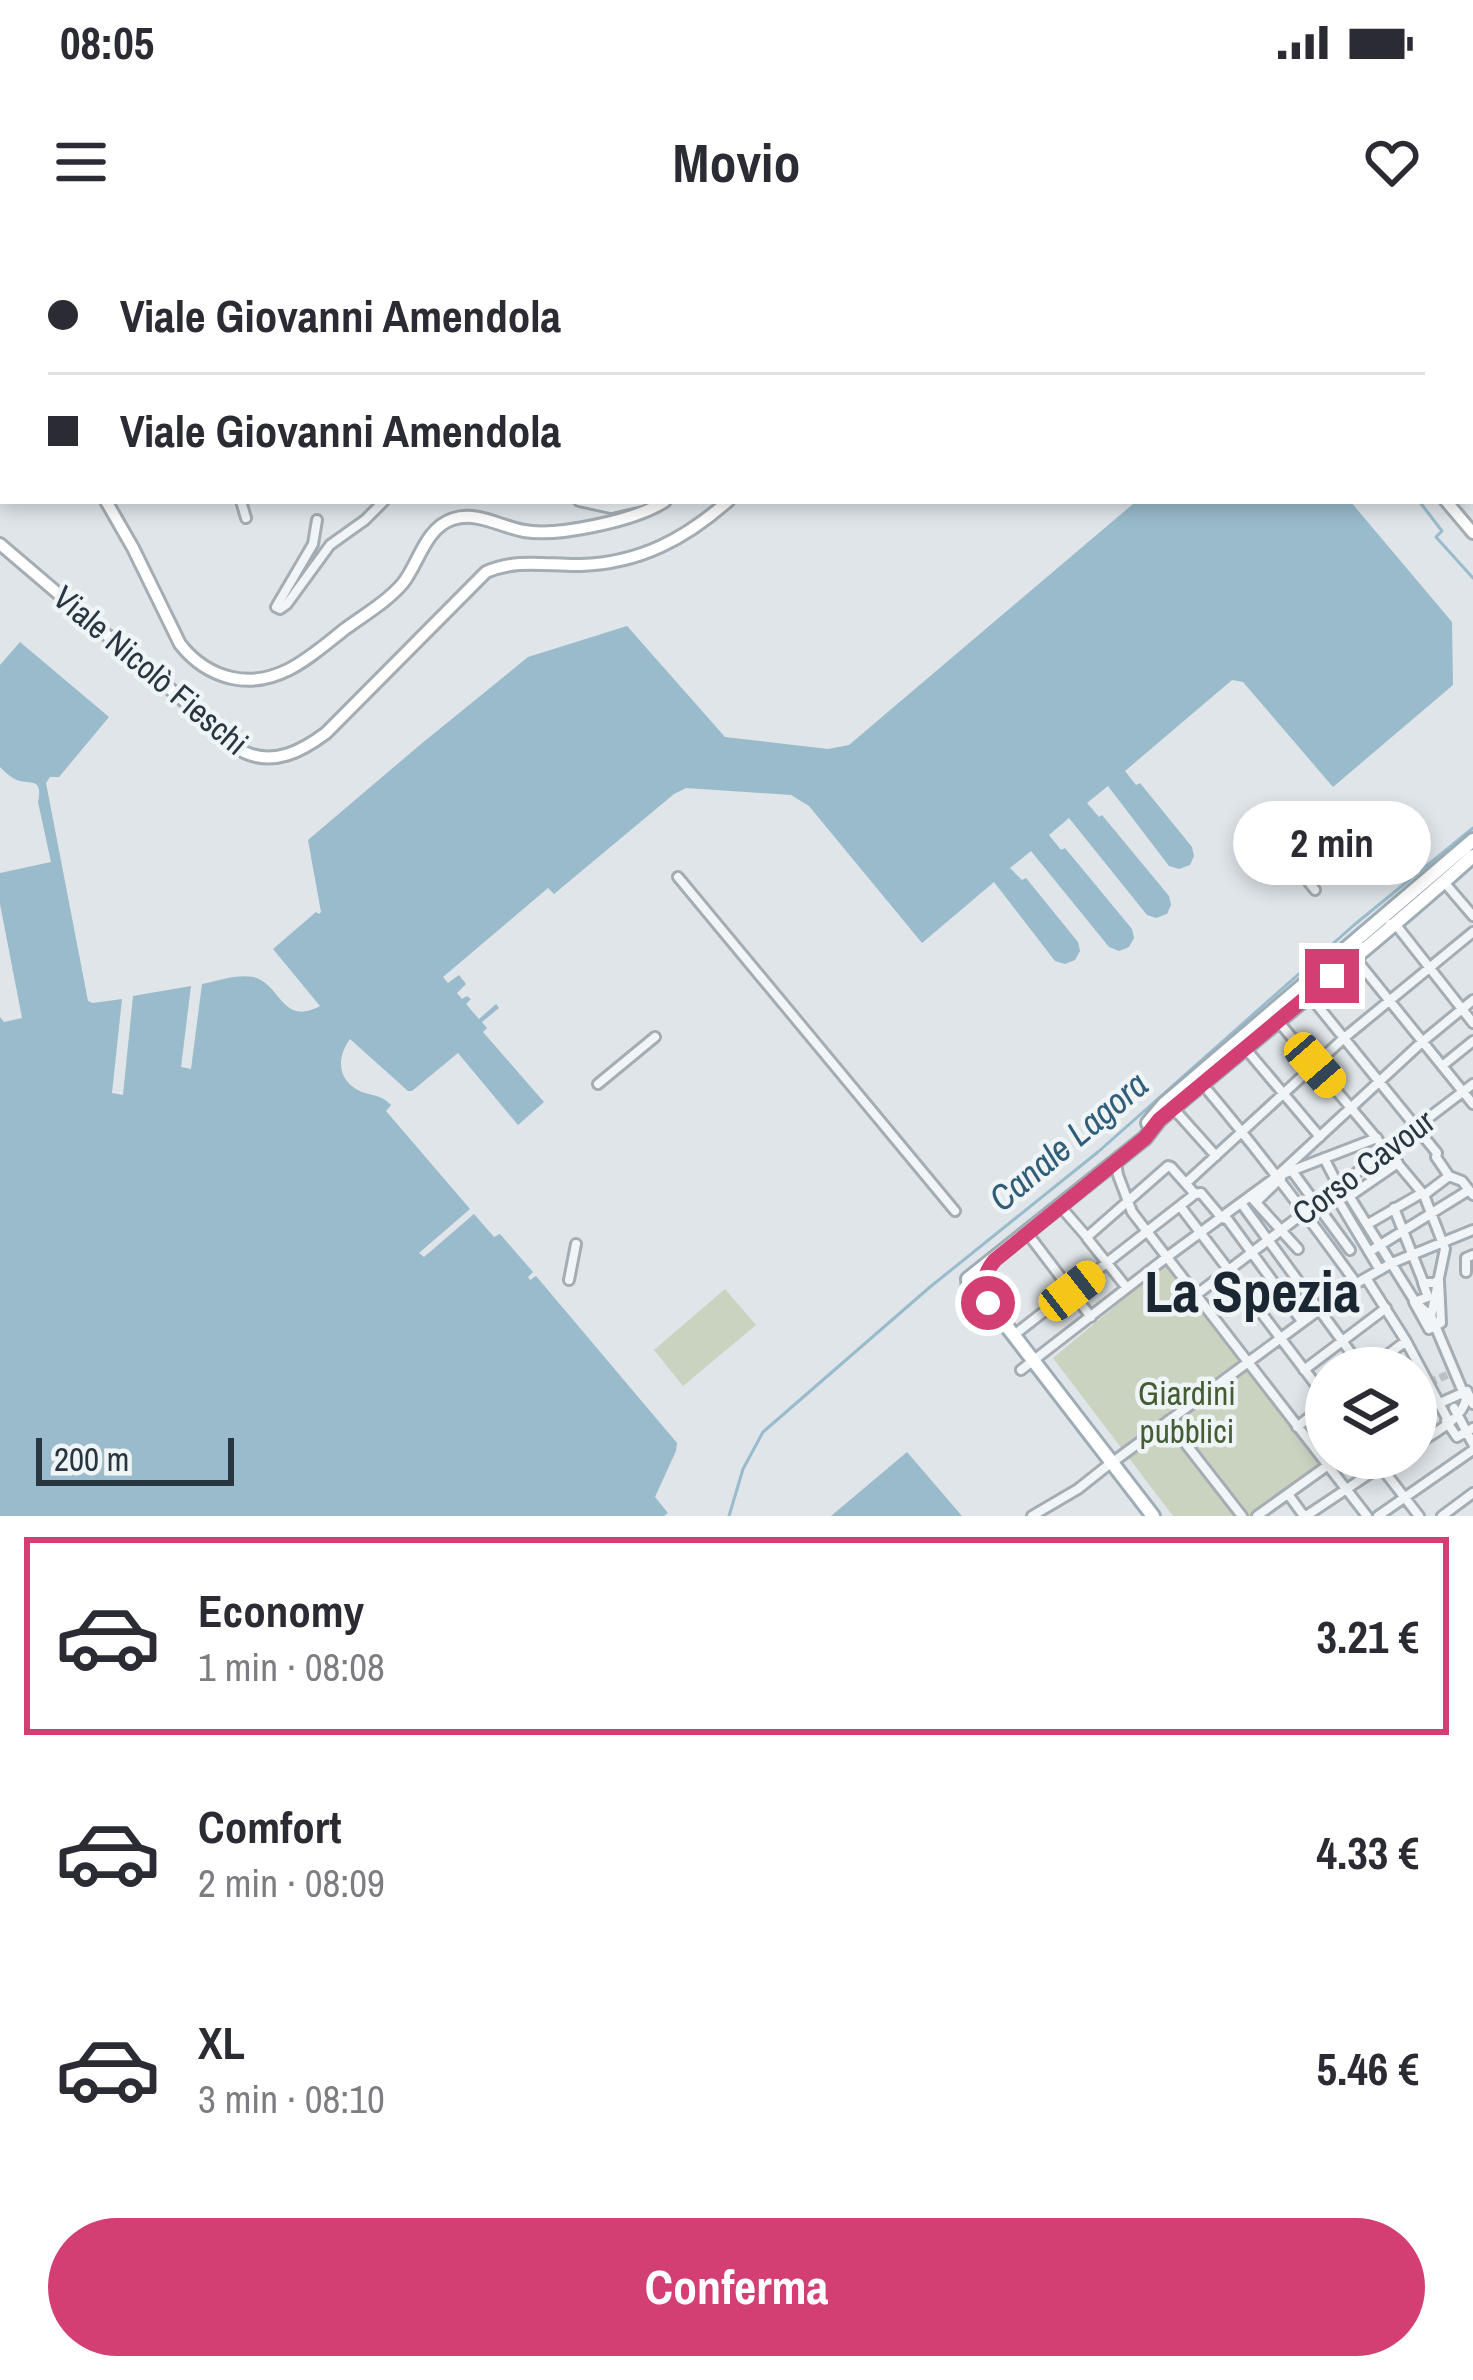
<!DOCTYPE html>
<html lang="it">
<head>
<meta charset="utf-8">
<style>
  :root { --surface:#fff; --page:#f2f2f3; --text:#2b2b33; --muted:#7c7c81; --line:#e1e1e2; --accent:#d43f73 }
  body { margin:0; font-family:"Archivo Narrow",sans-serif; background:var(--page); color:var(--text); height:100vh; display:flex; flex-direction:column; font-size:45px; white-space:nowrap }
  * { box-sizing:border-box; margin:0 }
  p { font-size:39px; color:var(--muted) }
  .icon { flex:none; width:66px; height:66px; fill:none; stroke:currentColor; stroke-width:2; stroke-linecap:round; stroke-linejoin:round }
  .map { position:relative; height:1276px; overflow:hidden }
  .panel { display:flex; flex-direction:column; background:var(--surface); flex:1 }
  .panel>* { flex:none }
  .hud { position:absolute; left:0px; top:0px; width:1473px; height:264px; box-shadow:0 6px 18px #0003; display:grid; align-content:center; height:264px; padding:0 48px; background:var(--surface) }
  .buttons { position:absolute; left:1305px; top:1107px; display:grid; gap:24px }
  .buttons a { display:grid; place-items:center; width:132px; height:132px; border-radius:50%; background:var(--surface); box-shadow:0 6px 18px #0003; font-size:60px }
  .scale { position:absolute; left:36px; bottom:30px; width:198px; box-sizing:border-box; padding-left:12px; border:6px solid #273641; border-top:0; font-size:33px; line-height:42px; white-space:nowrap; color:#273641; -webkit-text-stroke:9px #eff4f6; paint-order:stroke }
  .end { position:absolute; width:54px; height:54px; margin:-27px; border:15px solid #d43f73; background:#fff; box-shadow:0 0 0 6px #fff }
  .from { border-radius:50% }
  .bubble { position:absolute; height:84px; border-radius:42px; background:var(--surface); box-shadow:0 6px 18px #0003; font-size:39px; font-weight:700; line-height:84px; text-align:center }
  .car { position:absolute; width:36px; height:72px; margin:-36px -18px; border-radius:15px; box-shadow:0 0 9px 3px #0007; background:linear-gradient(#f5c518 24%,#345 0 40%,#f5c518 0 76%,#345 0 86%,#f5c518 0) }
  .hud b { display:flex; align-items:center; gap:42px; height:114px; font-size:45px }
  .hud b+b { border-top:3px solid var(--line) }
  .hud i { width:30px; height:30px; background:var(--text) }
  ul { padding:21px 0 0; list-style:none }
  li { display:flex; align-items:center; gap:36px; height:198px; margin:0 24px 18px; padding:0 24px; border:6px solid transparent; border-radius:0px }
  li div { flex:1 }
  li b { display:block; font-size:45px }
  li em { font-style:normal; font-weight:700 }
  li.on { border-color:var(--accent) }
  li>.icon { width:108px; height:108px; stroke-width:1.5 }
  .button { display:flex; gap:24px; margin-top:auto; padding:24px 48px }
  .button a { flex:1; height:138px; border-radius:72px; background:var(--accent); color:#fff; font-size:48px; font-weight:700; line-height:138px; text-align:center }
  .status { display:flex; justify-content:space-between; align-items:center; height:84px; padding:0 60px; background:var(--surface); direction:ltr }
  .status svg { height:33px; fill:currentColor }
  header { display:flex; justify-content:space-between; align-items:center; height:156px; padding:0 48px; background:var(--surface); font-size:54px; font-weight:700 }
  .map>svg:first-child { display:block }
  .green { fill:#c9d3c0 }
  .water { fill:#99bbcb }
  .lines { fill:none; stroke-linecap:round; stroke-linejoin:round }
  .stream { stroke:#99bbcb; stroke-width:3 }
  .street-tunnel { stroke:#bac2c7; stroke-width:8; stroke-dasharray:8 4; stroke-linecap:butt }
  .street-casing { stroke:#a4adb3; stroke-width:14 }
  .secondary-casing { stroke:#a4adb3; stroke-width:16 }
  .primary-casing { stroke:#9eacb5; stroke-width:18 }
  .street { stroke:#f2f5f7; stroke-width:8 }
  .secondary { stroke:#fff; stroke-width:10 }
  .primary { stroke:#fff; stroke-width:12 }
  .route { stroke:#d43f73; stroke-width:15 }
  .labels { text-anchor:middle; stroke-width:9; stroke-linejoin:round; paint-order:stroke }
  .street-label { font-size:33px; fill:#273641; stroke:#eff4f6 }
  .park-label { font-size:33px; fill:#445d34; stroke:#eff4f6 }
  .water-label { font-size:36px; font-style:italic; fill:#305d77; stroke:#eff4f6 }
  .town-label { font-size:57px; font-weight:bold; fill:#1a2732; stroke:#eff4f6 }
</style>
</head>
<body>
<div class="status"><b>08:05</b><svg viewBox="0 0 49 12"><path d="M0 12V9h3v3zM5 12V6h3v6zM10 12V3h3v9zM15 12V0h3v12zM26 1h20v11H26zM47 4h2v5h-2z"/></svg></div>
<header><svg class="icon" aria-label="menu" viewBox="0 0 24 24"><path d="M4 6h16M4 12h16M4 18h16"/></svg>Movio<svg class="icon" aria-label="heart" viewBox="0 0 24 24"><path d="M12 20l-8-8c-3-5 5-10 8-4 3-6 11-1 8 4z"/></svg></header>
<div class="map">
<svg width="1473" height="1276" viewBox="0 0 1473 1276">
  <rect width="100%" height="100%" fill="#dfe5e9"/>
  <path class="green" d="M1166,1024L1321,1225L1252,1276H1173L1053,1118Z
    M725,1049L756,1085L683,1146L654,1110Z"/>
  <path class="water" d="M1131,261H1350L1452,382L1453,445L1333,547L1243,442L1232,440L1125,531L1136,545L1140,543L1192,607L1194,616L1190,625L1179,629L1169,626L1108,546L1087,563L1099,577L1102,575L1169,656L1171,665L1167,674L1156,678L1147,675L1069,578L1049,595L1061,610L1065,608L1132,689L1134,698L1129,707L1119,711L1109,707L1031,611L1010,628L1022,640L1026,638L1078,702L1080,711L1075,720L1065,724L1055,721L994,642L922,703L809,566L791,555L686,548L674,554L554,654L548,648L443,737L448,743L459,735L466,744L457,753L462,759L467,756L471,759L466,764L479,779L496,764L499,768L482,782L487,788L483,792L544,862L518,885L458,813L412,851H408L350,799C339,814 336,834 353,847C366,857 379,852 391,865L386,871L470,969L419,1013L424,1017L474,974L494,997L500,994L533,1032L528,1037L530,1040L536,1036L677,1203L676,1211L655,1257L668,1273L664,1276H0V777L4,782L22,778L0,664V633L51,622L38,562C44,534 27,547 13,538C8,535 4,531 0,527V425L20,402L109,477L59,537H50L46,543L88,761L93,763L122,759L112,853L123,855L133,756L191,746L181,827L191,829L202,744C217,741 237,734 253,737C281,743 281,787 320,766L273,709L316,672L319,674L321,672L308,600L421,504L528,417L627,386L725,497L828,509L849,505L1133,264Z
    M907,1212L962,1276H831Z"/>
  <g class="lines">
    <path class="stream" d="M518,0L522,3
      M1197,0L1199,3
      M1045,3L1049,0
      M1419,261L1442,291L1436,297L1473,338
      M729,1276L743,1229L763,1192L930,1047L1098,912L1354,685L1473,588"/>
    <path class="street-tunnel" d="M1429,1143L1456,1131"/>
    <defs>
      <path id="street" d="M190,0L192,3
        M319,0V3
        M449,0L450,3
        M501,0L506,3
        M564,0L567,3
        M627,0L629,3
        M790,0L791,3
        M857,0L864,3
        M288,3L289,0
        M605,3L606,0
        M657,3L661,0
        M757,3L758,0
        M241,261L246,278
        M579,261L611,268L641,261
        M276,367L280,369L287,364L330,305L365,280L384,261
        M276,367L313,304L317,280
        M1304,636L1315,650
        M678,637L955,971
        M1444,642L1473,676
        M1390,684L1396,685L1473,783
        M1355,718L1473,864
        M1309,755L1437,913L1436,917L1449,936L1424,955
        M1278,781L1424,955L1445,1009L1431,1076
        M1245,808L1320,897
        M1442,826L1473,801
        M598,844L655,797
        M1209,852C1261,914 1309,978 1356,1043
        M1173,868L1216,916
        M1324,918L1338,945
        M1116,923L1118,935L1132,972L1367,1276
        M1292,931L1350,1010
        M1283,934L1377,898
        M1449,936L1462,941L1473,955
        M1186,943L1344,798L1473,692
        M1341,943L1416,1063L1431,1076L1466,1159C1462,1180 1433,1193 1416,1205
        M1332,950L1380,1030
        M1250,956L1298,1009
        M1350,956L1398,923
        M1256,962L1281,938
        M1241,963L1362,1128
        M1060,966L1087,997L1168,926L1171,927L1195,954L1201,953L1221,977L1228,980L1301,1080
        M1180,966L1326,1158
        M1394,968L1424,1044
        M1368,984L1422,953
        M1028,994L1091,1077
        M1087,998L1127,1048
        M1369,1012L1469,950
        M1466,1032V1018L1473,1015
        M1366,1038L1406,1101L1449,1182
        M569,1040L576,1004
        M1437,1041H1439L1441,1083L1429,1089L1414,1062L1428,1057L1423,1043H1437Z
        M1196,1055L1473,844
        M1014,1095L1195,954
        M1370,1128L1406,1101
        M1021,1130L1167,1017L1276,937L1422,802L1473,760
        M1304,1130L1386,1068
        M1438,1164L1467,1151L1473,1164
        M1454,1168L1473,1204
        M1168,1181L1242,1276
        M1446,1181L1457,1197L1473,1188
        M1297,1187L1326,1164
        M1374,1218L1419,1276
        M1117,1219L1350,1047L1392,1023L1473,990
        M1288,1254L1304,1276
        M1032,1276L1078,1249L1112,1222
        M1257,1276L1338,1218
        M1306,1276L1393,1218
        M1378,1276L1473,1210
        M1442,1276L1473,1253"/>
      <path id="secondary" d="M1225,0L1227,3
        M1007,3L1011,0
        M0,68L3,70
        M106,261L133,308L180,404C194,422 210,433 232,438C278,448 312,415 345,389C364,375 388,361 403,343C419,323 425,288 453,279C477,271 501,287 524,291C558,297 637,280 665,261
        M1446,261L1473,293
        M0,304L244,512C274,526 302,511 326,493L486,332C518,318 549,326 581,325C640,323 685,299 728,261"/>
      <path id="primary" d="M1148,883L1164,864L1473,600
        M1153,1276L992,1067L969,1049L968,1039L1145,898L1159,880C1264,791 1372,707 1473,616"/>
    </defs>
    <use href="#street" class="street-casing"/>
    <use href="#secondary" class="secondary-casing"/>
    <use href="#primary" class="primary-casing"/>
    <use href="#street" class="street"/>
    <use href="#secondary" class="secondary"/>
    <use href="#primary" class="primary"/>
  </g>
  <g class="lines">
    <path class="route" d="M988,1063L992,1066C982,1049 982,1035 995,1020L1145,898L1159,880L1332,736"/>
  </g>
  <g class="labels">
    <g class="street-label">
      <text transform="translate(151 430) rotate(40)" y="12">Viale Nicolò Fieschi</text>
      <text transform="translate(1363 927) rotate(-37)" y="12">Corso Cavour</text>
    </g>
    <g class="park-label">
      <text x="1187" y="1165">Giardini<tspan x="1187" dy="38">pubblici</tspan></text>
    </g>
    <g class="water-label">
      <text transform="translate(1068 901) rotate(-40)" y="13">Canale Lagora</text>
    </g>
    <g class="town-label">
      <text x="1252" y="1072">La Spezia</text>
    </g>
  </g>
</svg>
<div class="buttons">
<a><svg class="icon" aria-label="layers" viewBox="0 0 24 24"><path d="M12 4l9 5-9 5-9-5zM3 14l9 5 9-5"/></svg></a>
</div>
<div class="scale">200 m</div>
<i class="end from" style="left:988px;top:1063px"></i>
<i class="end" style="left:1332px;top:736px"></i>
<div class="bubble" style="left:1233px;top:561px;width:198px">2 min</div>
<i class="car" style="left:1315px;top:825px;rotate:139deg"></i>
<i class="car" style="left:1072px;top:1051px;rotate:52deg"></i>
<div class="hud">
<b><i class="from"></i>Viale Giovanni Amendola</b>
<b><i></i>Viale Giovanni Amendola</b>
</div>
</div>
<section class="panel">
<ul>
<li class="on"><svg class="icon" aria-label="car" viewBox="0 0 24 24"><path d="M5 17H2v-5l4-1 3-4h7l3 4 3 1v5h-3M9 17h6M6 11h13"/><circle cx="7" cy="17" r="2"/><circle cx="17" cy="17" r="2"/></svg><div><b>Economy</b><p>1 min · 08:08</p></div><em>3.21 €</em></li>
<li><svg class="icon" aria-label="car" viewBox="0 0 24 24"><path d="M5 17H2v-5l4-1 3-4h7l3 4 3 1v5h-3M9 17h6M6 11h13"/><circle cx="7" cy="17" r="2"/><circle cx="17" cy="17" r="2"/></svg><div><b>Comfort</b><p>2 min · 08:09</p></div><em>4.33 €</em></li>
<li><svg class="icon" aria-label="car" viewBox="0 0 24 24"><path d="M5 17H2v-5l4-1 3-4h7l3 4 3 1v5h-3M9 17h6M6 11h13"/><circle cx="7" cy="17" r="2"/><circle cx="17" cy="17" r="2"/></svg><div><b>XL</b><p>3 min · 08:10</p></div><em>5.46 €</em></li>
</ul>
<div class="button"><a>Conferma</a></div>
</section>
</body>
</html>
